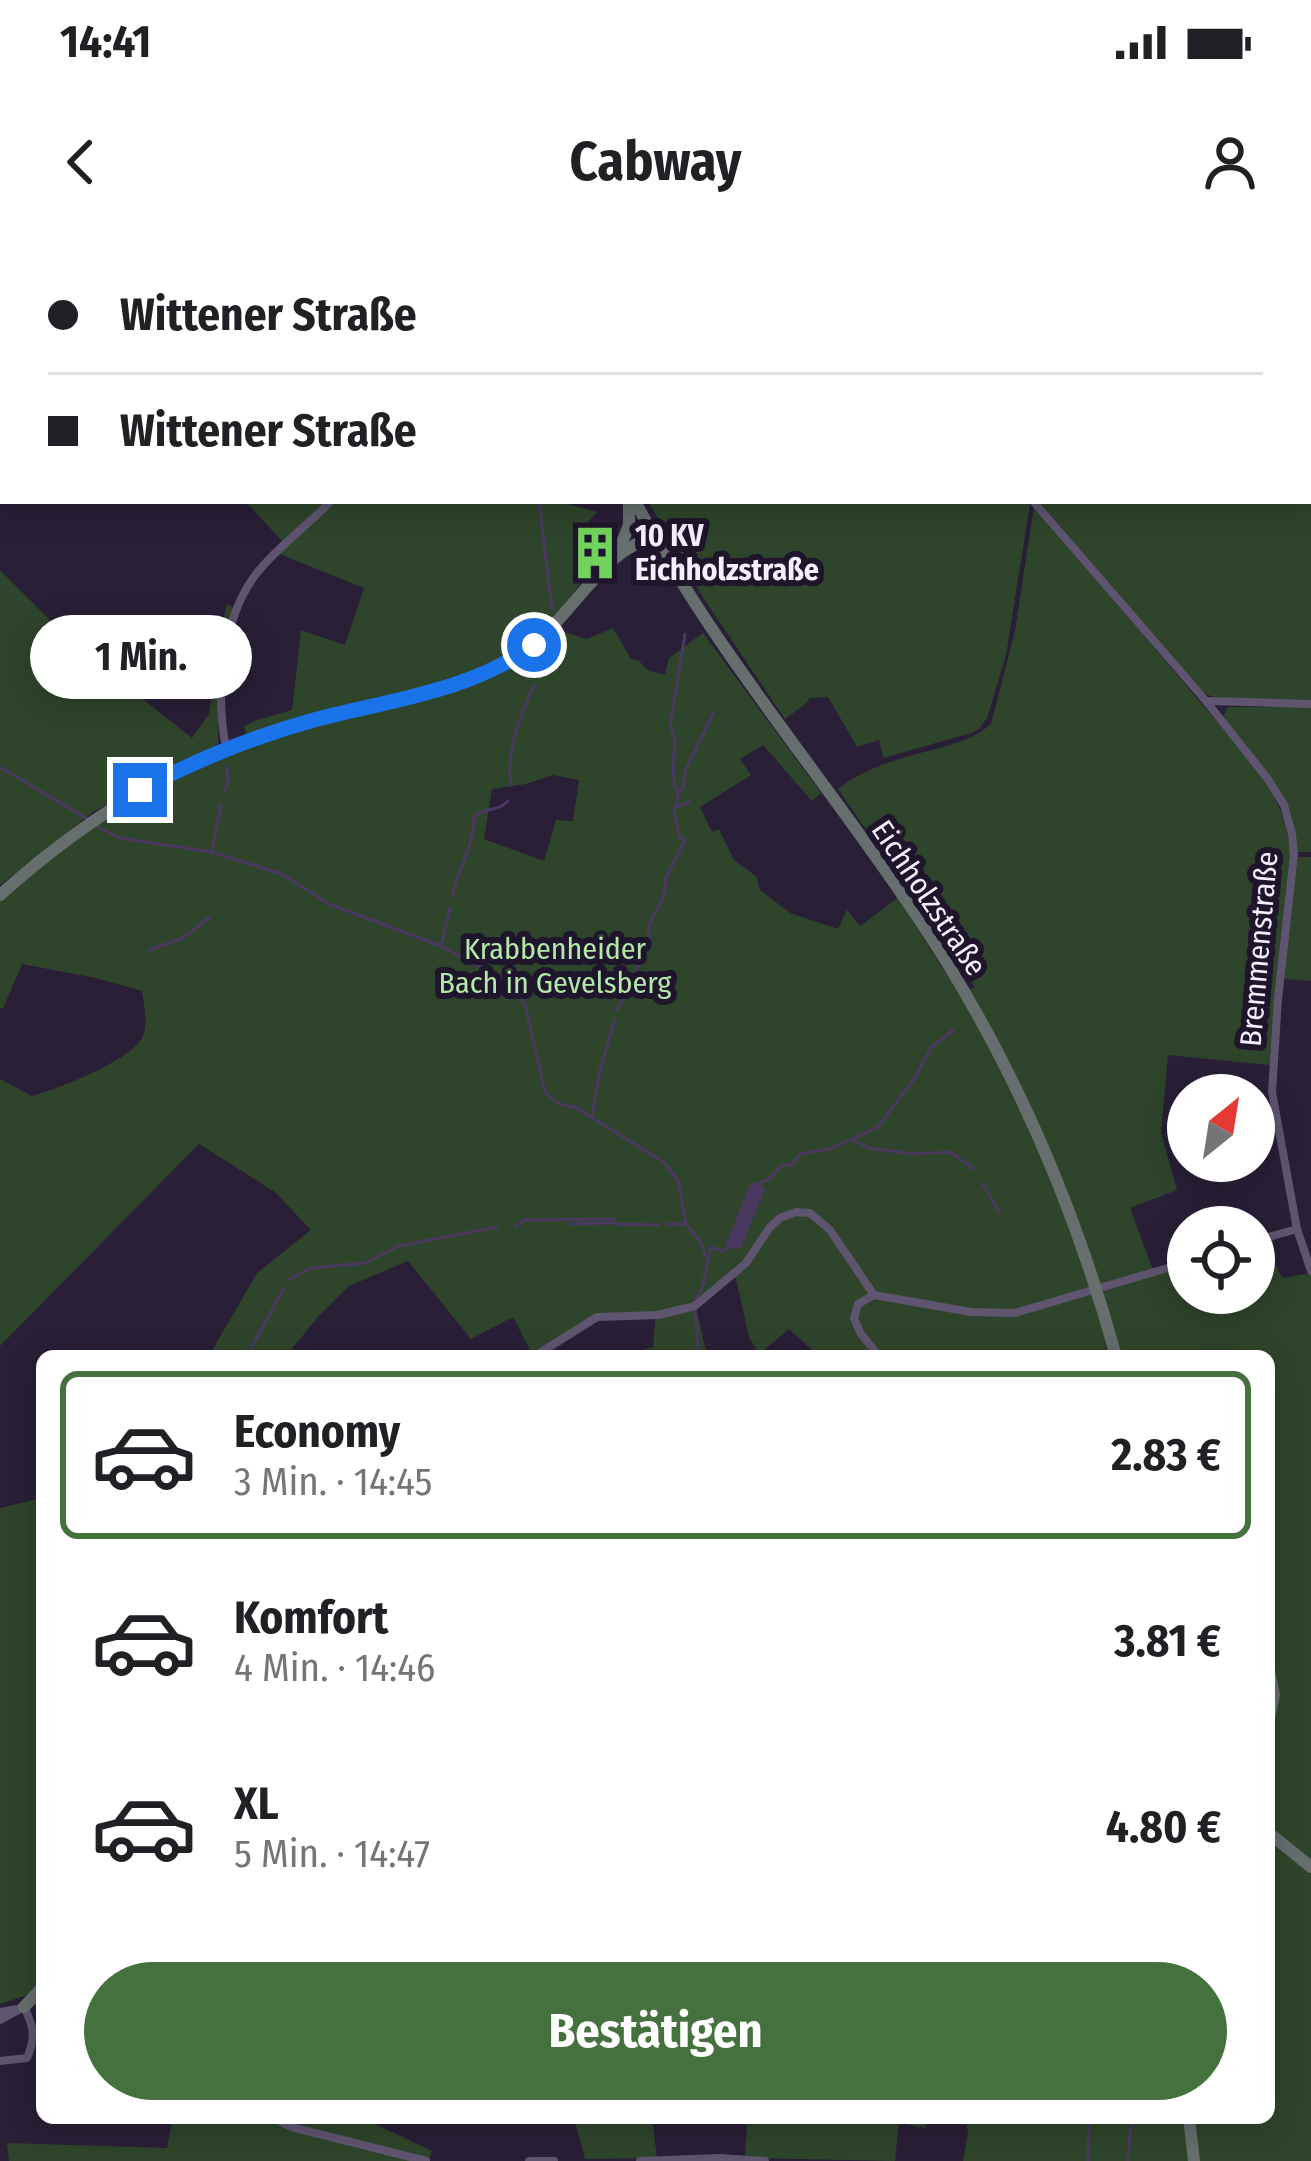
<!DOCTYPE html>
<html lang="de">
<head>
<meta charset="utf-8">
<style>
  :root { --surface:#fff; --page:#f2f2f2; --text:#202124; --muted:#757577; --line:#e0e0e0; --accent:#45713e }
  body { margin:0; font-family:"Fira Sans Condensed",sans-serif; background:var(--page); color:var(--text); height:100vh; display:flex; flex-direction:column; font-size:45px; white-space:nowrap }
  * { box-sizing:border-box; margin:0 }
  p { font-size:39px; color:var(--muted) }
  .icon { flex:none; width:66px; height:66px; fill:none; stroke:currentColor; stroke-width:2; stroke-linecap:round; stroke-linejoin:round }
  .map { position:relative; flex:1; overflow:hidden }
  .side { position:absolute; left:36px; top:1110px; width:1239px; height:774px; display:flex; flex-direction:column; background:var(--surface); border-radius:18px; box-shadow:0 6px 30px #0003 }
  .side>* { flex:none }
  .banner { position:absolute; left:0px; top:0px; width:1311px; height:264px; box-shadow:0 6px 30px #0003; display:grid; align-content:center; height:264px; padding:0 48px; background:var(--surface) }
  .needle { width:78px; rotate:30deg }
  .controls { position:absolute; left:1167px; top:834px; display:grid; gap:24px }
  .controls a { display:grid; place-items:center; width:108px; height:108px; border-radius:50%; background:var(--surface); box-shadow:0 6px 30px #0003; font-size:60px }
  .end { position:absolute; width:54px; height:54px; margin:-27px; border:15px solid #1a73e8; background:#fff; box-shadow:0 0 0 6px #fff }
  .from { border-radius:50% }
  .bubble { position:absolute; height:84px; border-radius:42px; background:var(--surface); box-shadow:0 6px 30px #0003; font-size:39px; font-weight:700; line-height:84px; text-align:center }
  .banner b { display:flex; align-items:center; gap:42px; height:114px; font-size:45px }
  .banner b+b { border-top:3px solid var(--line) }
  .banner i { width:30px; height:30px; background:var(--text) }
  ul { padding:21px 0 0; list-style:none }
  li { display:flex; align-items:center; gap:36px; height:168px; margin:0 24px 18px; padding:0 24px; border:6px solid transparent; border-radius:18px }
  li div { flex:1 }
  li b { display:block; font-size:45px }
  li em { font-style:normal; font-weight:700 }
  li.active { border-color:var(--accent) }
  li>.icon { width:108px; height:108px; stroke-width:1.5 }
  .action { display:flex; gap:24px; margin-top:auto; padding:24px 48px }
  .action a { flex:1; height:138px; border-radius:72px; background:var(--accent); color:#fff; font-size:48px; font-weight:700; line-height:138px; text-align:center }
  .status { display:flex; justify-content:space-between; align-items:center; height:84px; padding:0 60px; background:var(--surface); direction:ltr }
  .status svg { height:33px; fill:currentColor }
  header { display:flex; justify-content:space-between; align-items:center; height:156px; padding:0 48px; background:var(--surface); font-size:54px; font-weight:700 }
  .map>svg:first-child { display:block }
  .green { fill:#2f452b; fill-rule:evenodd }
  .water { fill:#4a3861 }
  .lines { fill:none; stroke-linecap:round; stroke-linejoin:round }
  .stream { stroke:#4a3861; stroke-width:3 }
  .street { stroke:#605570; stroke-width:8 }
  .secondary { stroke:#666e6e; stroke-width:12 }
  .highway { stroke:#73aa68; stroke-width:15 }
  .route { stroke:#1a73e8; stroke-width:15 }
  .labels { text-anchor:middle; stroke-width:12; stroke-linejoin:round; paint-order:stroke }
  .poi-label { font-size:30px; font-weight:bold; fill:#f5f0fe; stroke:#1f152c; text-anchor:start }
  .street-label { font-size:30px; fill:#f5f0fe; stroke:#1f152c }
  .park-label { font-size:30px; fill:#b3e8a9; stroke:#1f152c }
</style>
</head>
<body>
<div class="status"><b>14:41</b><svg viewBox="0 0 49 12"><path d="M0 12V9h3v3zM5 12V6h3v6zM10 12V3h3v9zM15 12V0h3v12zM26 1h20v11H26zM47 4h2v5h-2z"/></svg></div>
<header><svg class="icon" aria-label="back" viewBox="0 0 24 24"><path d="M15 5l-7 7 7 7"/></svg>Cabway<svg class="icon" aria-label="person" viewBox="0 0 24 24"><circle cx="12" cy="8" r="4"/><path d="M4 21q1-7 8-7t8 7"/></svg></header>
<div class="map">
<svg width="1311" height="1921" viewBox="0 0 1311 1921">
  <rect width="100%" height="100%" fill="#291f37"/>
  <path class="green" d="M711,0H1311V461C1277,460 1232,467 1201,452L1039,261H1308V3H709Z
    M245,261H320L323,265L283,302Z
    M333,261H556L598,272C578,286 577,314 586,335C537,407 498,427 417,452L415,449L342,466L247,495L244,487L254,481L292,470L301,390L345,405L364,348L277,313Z
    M648,261H1026L1030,264L1006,415L987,478L980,488L971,493L883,518L879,500L857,507L828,457L809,458L808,462L785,479L704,359Z
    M1034,266L1252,523C1276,559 1285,571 1291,614L1270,825L1168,815L1161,893L1177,950L1130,968L1155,1035L1188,1025V1053H1254V1005L1274,999L1272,1010L1268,1012L1283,1038L1311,1033V1921H963L968,1893L966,1878H1269V1116H819L789,1089L759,1114L749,1097L734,1030L693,1070L696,1067L707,1116H625L653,1107L656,1074L597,1075L532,1114L513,1077L471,1099L408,1021L349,1046L318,1077L286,1116H209L257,1033L311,990L275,952L199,904L0,1106V839L32,856C57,849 130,821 142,798C149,785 144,765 142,751L96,738L22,724L3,768H0V661C82,587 178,526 283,493C345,473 411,467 471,445C504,433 528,412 557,393L564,392L587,399L613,388L631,419L638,420L649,431L665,435L669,418L703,393L821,553L812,561L763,505L740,519L751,535L700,567L712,592L719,589L734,620L756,636L760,650L790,673L838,689L847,670L860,686L898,658L960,756L975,747L838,549C863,529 897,519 928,511C950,505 973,500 991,484L1015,391ZM553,535L579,540L573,581L556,580L544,621L484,599L492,549L526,544Z
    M0,330L76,406L192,498L209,474L226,366L228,364L233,368L219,454L218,504L93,572L0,645Z
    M1228,467H1311V612H1297C1288,556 1264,528 1228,486L1224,475Z
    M1298,617H1311V741L1283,739Z
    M42,1258V1344L37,1350L42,1360V1743L27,1755L0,1764V1268Z
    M173,1878H363L432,1911L428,1921H9L7,1903L167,1908Z
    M574,1878H652L657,1918L585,1919Z
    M747,1878H927L926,1888L899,1883L895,1921L745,1918Z"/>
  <path class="water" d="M754,943H759L765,949L741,1008L731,1009L726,1004L750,944Z"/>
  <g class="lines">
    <path class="stream" d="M0,172H3
      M539,262L552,368
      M0,527L86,578
      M511,545C506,510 520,477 534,445
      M224,551L228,543L227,527
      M678,555L683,548L685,531L714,472
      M675,567L690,562
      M98,587L120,598L211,612L282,634L329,664L441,706L501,738L515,747L525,764L545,852C554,862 561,866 575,867L665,923L678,941L686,984L700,1001L708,1021L702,1049L694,1061
      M212,609L221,564
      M452,657C459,625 473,610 474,577C484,567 498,572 508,561
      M441,706L450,668
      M149,710L183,698L210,677
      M617,770L635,740L639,720L650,702L648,686L662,660L666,647L665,640L685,600L680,598L674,573L678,555L674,542L673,519L676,503L670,485L685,394
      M592,876L600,831L615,779
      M853,900L869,908L912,914L950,912L974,929
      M759,943L768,940L782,925H792L800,914L830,909L878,887L914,839L931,808L954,789
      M982,943L1000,973
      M571,984L611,983
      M667,984H684
      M516,986L524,980L614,979L613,983L617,984L660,985
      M708,1021L711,1007L722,1011L729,1006
      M290,1039L311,1028L365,1023L399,1006L497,987
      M695,1070L699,1116
      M247,1116L284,1048
      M1088,1921L1089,1878
      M1128,1921L1130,1893L1134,1878"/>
    <path class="street" d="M1033,261L1206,461L1267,538L1284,565L1292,594L1294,615L1278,759L1272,852L1297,989L1311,1031
      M1208,461L1311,464
      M226,508C215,452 222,371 262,327C283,303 309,284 331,261
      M1254,1001L1297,989
      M535,1116L597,1077L658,1075L695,1066L746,1023L770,987L780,978L796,972L810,973L830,990L874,1055
      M879,1116L861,1094L854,1078L858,1064L874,1055L971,1072L1015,1073L1188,1022
      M0,1772L22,1768
      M0,1780L24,1767
      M0,1821L27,1818C36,1797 34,1787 24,1767
      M273,1878L291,1887L426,1921
      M529,1921H554
      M640,1921L720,1918L765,1921"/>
    <path class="secondary" d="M549,0V3
      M635,261C712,408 820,532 912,669C1005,805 1072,957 1116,1116
      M617,315L629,285V261
      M0,655C94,571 187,515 309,481C370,465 437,458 494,429C554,400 570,359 615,318C626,308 640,302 654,295
      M1269,1431L1274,1455L1269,1478
      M1269,1593L1311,1627
      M24,1767L42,1748
      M1189,1878L1194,1921"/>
    <path class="highway" d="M232,3L251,0
      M365,3L384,0
      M0,39H3
      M0,61L3,60"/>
  </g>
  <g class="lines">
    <path class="route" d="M140,550C196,520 252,497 314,480C389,460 469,452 534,405"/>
  </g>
  <defs>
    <symbol id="building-bare" viewBox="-9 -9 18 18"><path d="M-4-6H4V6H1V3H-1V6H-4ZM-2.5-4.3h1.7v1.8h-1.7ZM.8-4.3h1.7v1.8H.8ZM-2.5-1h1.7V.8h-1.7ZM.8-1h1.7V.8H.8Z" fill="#72d25d" stroke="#1f152c" stroke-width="2.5" paint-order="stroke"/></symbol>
  </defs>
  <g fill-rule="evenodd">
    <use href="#building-bare" x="557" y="275" width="76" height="76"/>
  </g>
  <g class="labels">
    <g class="poi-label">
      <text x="635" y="306">10 KV<tspan x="635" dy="34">Eichholzstraße</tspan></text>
    </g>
    <g class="street-label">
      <text transform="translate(929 658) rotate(56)" y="10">Eichholzstraße</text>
      <text transform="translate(1259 709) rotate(-85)" y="10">Bremmenstraße</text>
    </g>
    <g class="park-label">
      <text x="555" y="719">Krabbenheider<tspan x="555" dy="34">Bach in Gevelsberg</tspan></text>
    </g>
  </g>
</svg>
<div class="controls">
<a><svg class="needle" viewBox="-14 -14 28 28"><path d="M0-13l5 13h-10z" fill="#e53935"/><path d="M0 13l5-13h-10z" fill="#757577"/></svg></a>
<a><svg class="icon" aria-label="locate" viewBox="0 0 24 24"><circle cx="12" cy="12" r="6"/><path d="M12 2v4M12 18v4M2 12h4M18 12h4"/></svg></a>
</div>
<i class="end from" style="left:534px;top:405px"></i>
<i class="end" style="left:140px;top:550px"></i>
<div class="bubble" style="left:30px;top:375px;width:222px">1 Min.</div>
<div class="banner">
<b><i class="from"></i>Wittener Straße</b>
<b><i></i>Wittener Straße</b>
</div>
<section class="side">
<ul>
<li class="active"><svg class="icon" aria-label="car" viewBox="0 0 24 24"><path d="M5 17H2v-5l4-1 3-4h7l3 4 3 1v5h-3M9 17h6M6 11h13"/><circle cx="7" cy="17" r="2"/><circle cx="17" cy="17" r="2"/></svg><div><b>Economy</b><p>3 Min. · 14:45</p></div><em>2.83 €</em></li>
<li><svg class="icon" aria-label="car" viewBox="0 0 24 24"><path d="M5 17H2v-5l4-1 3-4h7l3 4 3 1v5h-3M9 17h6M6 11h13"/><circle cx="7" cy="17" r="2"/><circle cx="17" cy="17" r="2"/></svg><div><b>Komfort</b><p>4 Min. · 14:46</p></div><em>3.81 €</em></li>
<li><svg class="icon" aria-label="car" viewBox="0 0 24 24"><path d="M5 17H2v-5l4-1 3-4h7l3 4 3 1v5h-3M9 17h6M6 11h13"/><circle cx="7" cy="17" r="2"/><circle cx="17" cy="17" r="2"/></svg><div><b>XL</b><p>5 Min. · 14:47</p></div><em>4.80 €</em></li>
</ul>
<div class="action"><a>Bestätigen</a></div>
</section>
</div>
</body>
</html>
